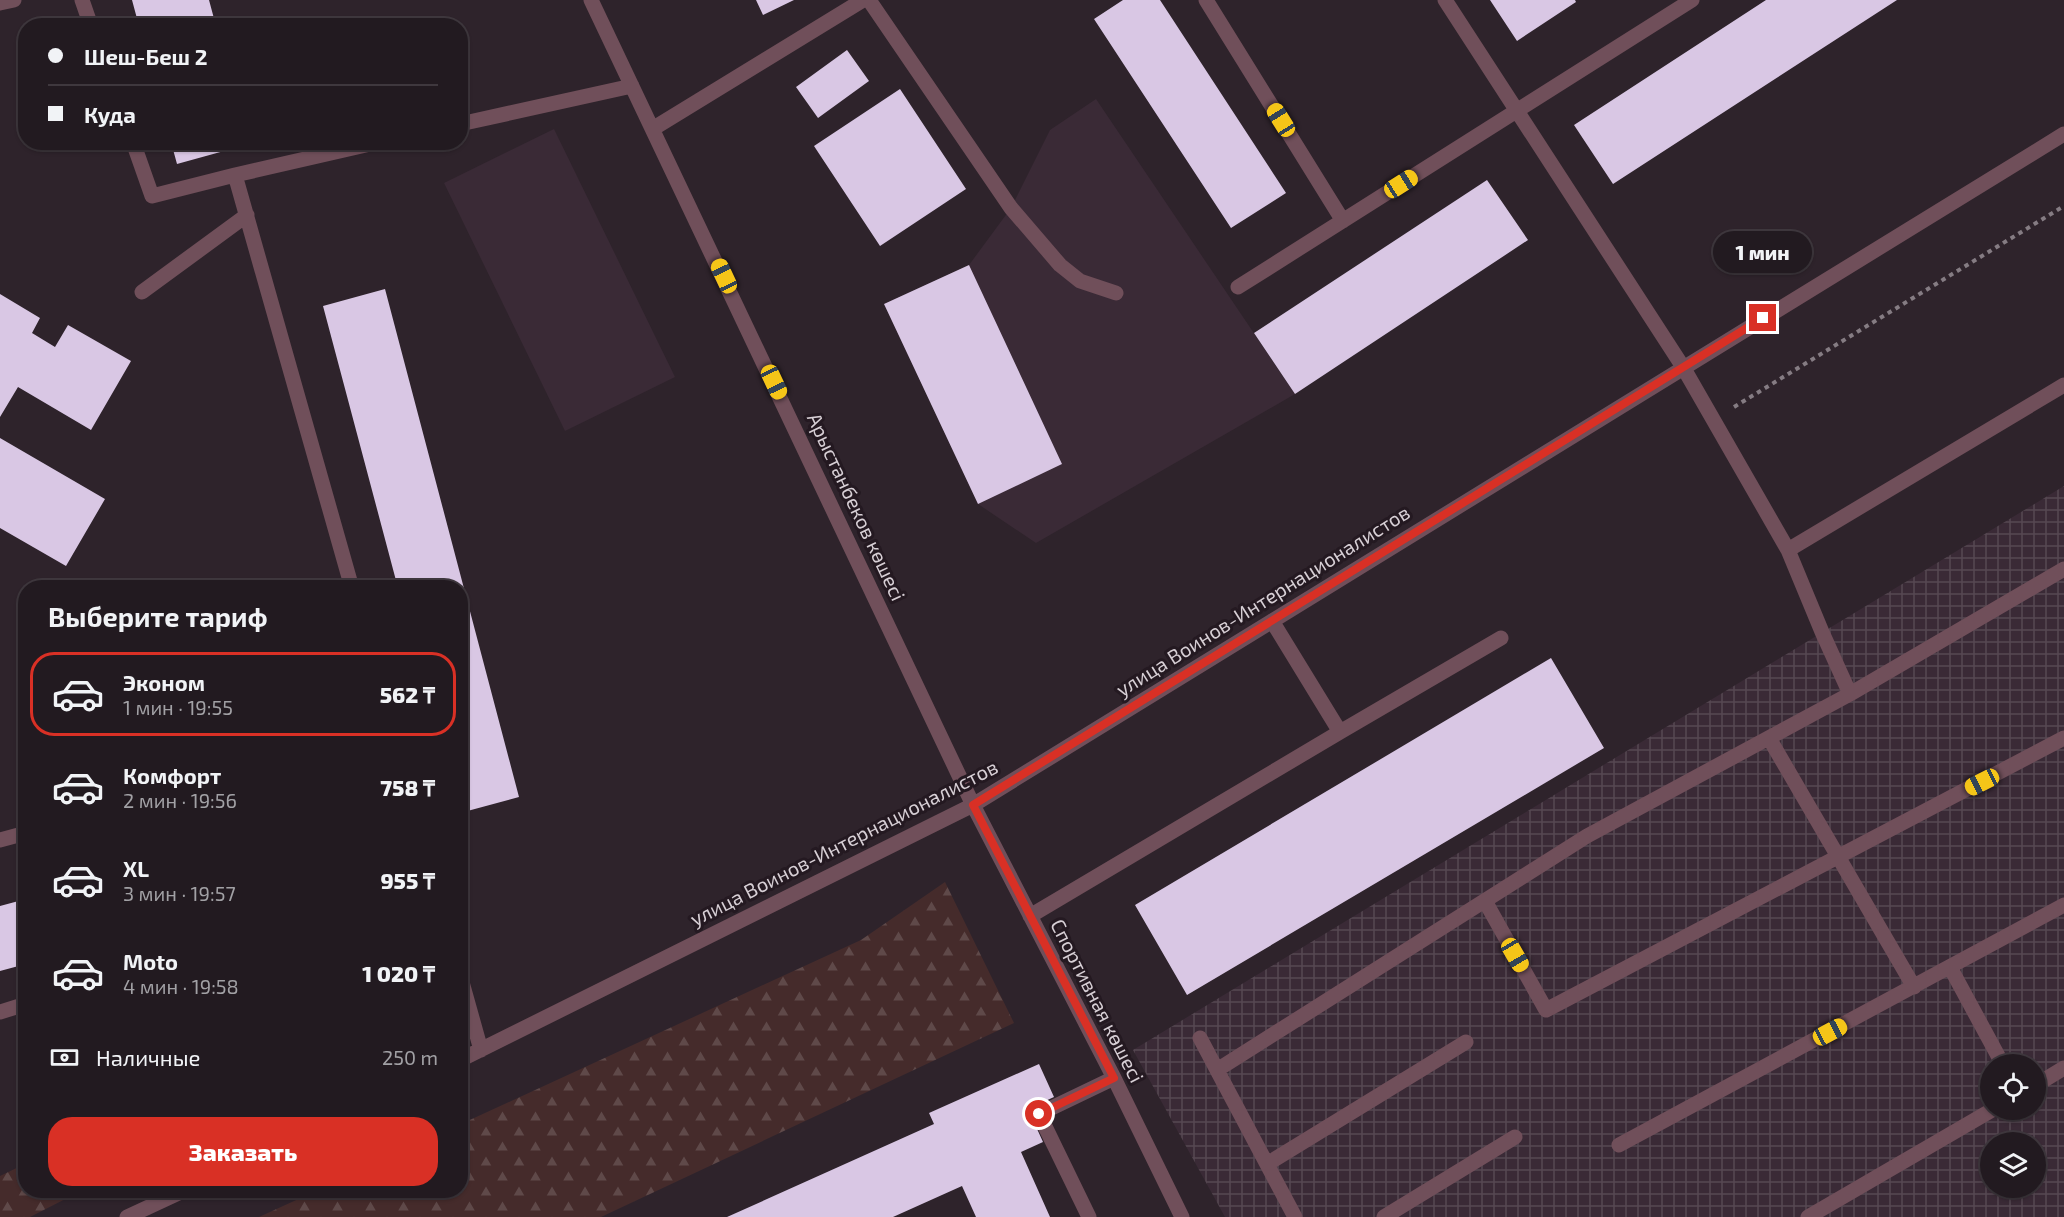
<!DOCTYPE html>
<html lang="ru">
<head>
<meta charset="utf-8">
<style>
  :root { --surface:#221a20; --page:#2e272d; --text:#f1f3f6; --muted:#a2a1a5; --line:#3f383e; --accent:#d93025 }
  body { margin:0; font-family:"Exo 2",sans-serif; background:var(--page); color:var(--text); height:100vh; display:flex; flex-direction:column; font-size:22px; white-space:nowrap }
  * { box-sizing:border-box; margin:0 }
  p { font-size:20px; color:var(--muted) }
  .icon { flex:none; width:33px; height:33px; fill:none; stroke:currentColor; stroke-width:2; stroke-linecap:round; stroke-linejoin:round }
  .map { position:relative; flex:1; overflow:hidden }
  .details { position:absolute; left:18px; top:580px; width:450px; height:618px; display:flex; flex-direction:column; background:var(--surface); border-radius:24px; box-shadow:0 2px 4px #0004,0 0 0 2px var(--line) }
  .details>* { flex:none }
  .hud { position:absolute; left:18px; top:18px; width:450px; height:132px; border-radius:24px; box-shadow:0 2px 4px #0004,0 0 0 2px var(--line); display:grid; align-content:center; height:132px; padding:0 30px; background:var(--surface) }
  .fabs { position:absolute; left:1980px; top:1054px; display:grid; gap:12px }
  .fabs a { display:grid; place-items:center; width:66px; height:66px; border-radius:50%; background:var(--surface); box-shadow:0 2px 4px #0004,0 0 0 2px var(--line); font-size:30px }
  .end { position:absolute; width:27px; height:27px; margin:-14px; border:8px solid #d93025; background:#fff; box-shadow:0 0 0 3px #fff }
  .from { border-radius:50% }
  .bubble { position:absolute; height:42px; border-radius:21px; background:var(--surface); box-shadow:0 2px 4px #0004,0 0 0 2px var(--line); font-size:20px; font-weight:800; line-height:42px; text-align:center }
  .car { position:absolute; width:18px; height:36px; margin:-18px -9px; border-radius:8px; box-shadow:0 0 4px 2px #0007; background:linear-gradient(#f5c518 24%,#345 0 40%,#f5c518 0 76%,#345 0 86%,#f5c518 0) }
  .hud b { display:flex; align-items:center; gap:21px; height:57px; font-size:22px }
  .hud b+b { border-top:2px solid var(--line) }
  .hud i { width:15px; height:15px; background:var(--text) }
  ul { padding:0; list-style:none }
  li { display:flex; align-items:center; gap:18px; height:84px; margin:0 12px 9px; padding:0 18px; border:3px solid transparent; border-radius:24px }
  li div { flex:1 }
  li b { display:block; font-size:22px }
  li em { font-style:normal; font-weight:800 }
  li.active { border-color:var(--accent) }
  li>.icon { width:54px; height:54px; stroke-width:1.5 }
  h2 { padding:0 30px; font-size:27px; line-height:72px }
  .pay { display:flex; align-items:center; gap:15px; height:66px; padding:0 30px; font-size:22px }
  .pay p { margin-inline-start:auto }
  .button { display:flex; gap:12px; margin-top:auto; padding:12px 30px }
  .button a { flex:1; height:69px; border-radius:24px; background:var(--accent); color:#fff; font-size:24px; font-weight:800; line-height:69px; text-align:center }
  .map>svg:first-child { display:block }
  .built { fill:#3a2a36 }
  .industrial { fill:url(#industrial-grid); fill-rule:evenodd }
  .forest { fill:url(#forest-firs) }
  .building { fill:#d9c7e4 }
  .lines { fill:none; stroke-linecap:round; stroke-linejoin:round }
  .path { stroke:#857c83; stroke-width:4; stroke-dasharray:4.5 4.5; stroke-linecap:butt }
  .minor { stroke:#704f5a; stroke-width:15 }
  .route { stroke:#d93025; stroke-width:8 }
  .labels { text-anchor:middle; stroke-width:6; stroke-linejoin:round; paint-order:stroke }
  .street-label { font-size:20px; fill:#d7cfd5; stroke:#241921 }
</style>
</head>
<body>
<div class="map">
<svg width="2064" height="1217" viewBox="0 0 2064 1217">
  <defs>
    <pattern id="industrial-grid" width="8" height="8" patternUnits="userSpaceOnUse" patternTransform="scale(1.5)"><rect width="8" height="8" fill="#3a2a36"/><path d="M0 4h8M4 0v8" fill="none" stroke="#564852"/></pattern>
    <pattern id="forest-firs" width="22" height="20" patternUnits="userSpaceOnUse" patternTransform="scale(1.5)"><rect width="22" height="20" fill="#452b2b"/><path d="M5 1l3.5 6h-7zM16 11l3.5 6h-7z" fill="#5f4949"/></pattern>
  </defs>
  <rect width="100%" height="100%" fill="#2e232b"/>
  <path class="built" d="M1096,99L1295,394L1036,543L978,504L884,304L969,265L1011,208L1050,130Z
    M554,129L675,377L565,431L444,183Z"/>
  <path class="industrial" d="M2064,486V1217H1225L1133,1050ZM1990,1065H2036V1110H1990ZM1990,1143H2036V1188H1990Z"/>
  <path class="forest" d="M945,882L1014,1023L601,1217H259L316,1191H460L461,1124L861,940Z
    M25,1164L26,1191H81L30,1217H0V1176Z"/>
  <path class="building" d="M132,0H209L216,26H139Z
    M756,0H794L763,15Z
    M1123,0H1160L1286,193L1231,228L1094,19Z
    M1490,0H1575L1576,2L1517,41Z
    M1766,0H1897L1613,184L1574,125Z
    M847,50L869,81L818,118L796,87Z
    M900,89L966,189L880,246L814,146Z
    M171,142H253V143L177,164Z
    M1487,180L1528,240L1295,394L1254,333Z
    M969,265L1062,464L978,504L884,304Z
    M385,289L519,797L460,813V588H398L323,306Z
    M0,294L40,318L32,333L55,347L68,325L131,361L91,430L18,387L0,417Z
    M0,438L105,499L66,566L0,528Z
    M1551,658L1604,748L1187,995L1135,905Z
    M26,899V964L0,971V906Z
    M1039,1064L1054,1097L1028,1109L1043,1142L1021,1152L1050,1217H976L962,1186L893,1217H727L934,1124L929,1113Z"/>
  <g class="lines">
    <path class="path" d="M1734,407L2064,206"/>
    <path class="minor" d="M82,0L91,26
      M591,0L973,805L1114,1078L1182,1217
      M869,0L1011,208L1060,265L1080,281L1116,293
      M1206,0L1343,221
      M1445,0L1683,367L1788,550L1822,632L1850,694
      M0,3L14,0
      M460,124L632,86
      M654,128L863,0
      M133,142L152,196L235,175L379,142
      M235,175L352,588
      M1238,287L1692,0
      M142,292L247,215
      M1788,550L2064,385
      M1340,732L1501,638
      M1769,738L1914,987
      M0,840L26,833
      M1485,901L1546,1010L2064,738
      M1030,916L1340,732L1272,621
      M1950,967L2003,1065
      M460,975L481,1050
      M0,1012L26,1004
      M1200,1038L1295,1217
      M460,1060L973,805L2064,134
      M1217,1070L1587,836L1850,694L2064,569
      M2036,1085L2064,1068
      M1619,1145L2064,905
      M1267,1164L1466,1042
      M127,1217L183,1191
      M1089,1217L1039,1114L1114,1078
      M1384,1217L1515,1137
      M1808,1217L1992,1110"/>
  </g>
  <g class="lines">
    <path class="route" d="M1039,1114L1114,1078L973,805L1763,318"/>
  </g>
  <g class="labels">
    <g class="street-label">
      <text transform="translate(856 507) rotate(65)" y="7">Арыстанбеков көшесі</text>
      <text transform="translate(1263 601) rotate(-32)" y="7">улица Воинов-Интернационалистов</text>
      <text transform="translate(844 843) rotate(-27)" y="7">улица Воинов-Интернационалистов</text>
      <text transform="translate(1097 1001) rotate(63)" y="7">Спортивная көшесі</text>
    </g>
  </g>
</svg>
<div class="fabs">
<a><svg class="icon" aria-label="locate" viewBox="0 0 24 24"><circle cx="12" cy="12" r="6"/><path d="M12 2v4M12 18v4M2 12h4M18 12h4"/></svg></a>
<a><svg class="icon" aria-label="layers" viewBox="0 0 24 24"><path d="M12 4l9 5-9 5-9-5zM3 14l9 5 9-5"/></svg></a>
</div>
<i class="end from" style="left:1039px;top:1114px"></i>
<i class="end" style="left:1763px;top:318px"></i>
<div class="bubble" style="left:1713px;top:231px;width:99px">1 мин</div>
<i class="car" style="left:1281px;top:120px;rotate:328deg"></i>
<i class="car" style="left:1401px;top:184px;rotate:58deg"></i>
<i class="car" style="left:724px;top:276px;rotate:335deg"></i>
<i class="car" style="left:774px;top:382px;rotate:155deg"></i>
<i class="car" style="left:1982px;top:782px;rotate:243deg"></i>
<i class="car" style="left:1515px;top:955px;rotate:150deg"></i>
<i class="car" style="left:1830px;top:1032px;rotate:62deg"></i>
<div class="hud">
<b><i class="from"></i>Шеш-Беш 2</b>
<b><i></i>Куда</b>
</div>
<section class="details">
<h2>Выберите тариф</h2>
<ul>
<li class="active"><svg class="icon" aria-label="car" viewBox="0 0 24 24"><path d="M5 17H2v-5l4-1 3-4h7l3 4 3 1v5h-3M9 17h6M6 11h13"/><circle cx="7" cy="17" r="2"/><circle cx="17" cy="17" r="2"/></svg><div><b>Эконом</b><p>1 мин · 19:55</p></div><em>562 ₸</em></li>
<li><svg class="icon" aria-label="car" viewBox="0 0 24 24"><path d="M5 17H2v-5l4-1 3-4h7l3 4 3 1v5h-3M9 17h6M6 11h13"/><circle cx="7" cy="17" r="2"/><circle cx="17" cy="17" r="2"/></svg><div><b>Комфорт</b><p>2 мин · 19:56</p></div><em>758 ₸</em></li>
<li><svg class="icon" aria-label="car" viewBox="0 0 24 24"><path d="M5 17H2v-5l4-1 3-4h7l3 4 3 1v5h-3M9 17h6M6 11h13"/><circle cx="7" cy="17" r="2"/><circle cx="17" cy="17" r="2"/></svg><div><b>XL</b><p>3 мин · 19:57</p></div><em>955 ₸</em></li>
<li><svg class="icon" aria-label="car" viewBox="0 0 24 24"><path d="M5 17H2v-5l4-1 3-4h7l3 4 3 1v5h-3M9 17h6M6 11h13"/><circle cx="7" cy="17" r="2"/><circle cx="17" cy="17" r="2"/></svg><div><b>Moto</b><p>4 мин · 19:58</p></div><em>1 020 ₸</em></li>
</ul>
<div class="pay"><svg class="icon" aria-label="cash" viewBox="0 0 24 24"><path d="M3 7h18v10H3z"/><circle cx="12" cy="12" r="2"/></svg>Наличные<p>250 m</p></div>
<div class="button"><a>Заказать</a></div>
</section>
</div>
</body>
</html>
